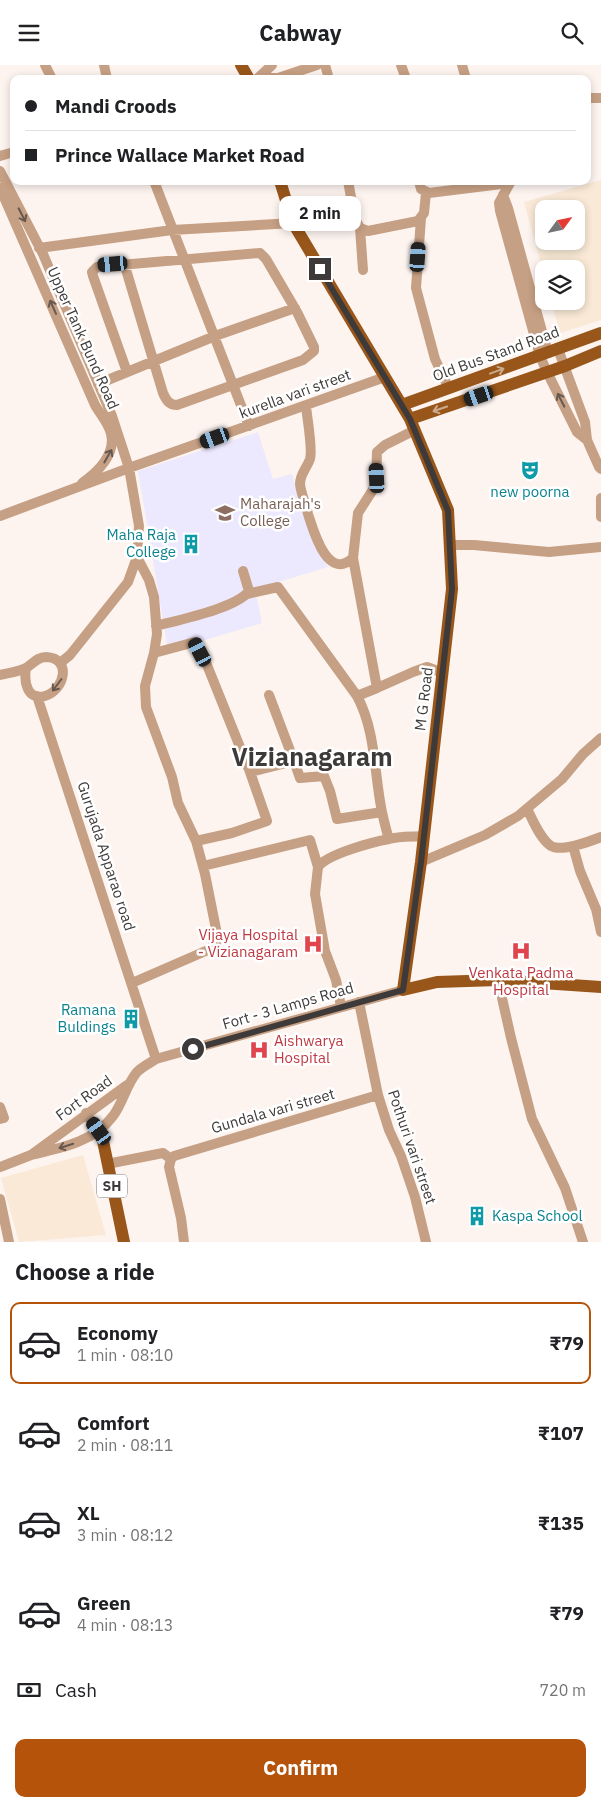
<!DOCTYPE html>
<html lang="en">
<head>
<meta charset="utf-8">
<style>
  :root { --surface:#fff; --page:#f2f2f2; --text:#202124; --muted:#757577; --line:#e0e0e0; --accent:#b45309 }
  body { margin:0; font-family:"IBM Plex Sans",sans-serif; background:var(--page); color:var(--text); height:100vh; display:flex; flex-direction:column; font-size:19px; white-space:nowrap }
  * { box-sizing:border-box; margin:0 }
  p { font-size:16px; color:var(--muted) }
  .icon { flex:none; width:28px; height:28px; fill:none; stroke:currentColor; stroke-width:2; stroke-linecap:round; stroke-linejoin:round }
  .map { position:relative; height:1177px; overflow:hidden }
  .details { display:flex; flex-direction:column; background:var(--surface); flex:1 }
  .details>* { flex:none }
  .guide { position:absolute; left:10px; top:10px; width:581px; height:110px; border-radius:10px; box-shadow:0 2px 8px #0003; display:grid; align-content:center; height:110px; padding:0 15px; background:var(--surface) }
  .needle { width:32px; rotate:57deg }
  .controls { position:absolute; left:535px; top:135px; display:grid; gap:10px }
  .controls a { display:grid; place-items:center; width:50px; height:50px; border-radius:10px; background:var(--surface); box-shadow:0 2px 8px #0003; font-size:25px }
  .end { position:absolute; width:22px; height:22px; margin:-11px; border:6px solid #3e3a39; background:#fff; box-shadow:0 0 0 2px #fff }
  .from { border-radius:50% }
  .bubble { position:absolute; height:35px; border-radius:10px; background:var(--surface); box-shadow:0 2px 8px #0003; font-size:16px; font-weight:700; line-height:35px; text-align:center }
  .car { position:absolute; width:15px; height:30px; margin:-15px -8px; border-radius:6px; box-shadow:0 0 4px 1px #0007; background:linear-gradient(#222 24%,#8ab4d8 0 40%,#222 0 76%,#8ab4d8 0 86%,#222 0) }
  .guide b { display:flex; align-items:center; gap:18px; height:48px; font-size:19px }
  .guide b+b { border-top:1px solid var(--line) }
  .guide i { width:12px; height:12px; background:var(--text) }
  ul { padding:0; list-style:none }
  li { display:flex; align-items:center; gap:15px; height:82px; margin:0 10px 8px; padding:0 5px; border:2px solid transparent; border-radius:10px }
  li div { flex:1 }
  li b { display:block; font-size:19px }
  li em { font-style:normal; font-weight:700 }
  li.active { border-color:var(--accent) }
  li>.icon { width:45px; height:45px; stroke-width:1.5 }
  h2 { padding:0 15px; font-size:22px; line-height:60px }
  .pay { display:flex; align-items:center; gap:12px; height:55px; padding:0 15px; font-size:19px }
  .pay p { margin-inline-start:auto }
  .action { display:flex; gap:10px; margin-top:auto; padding:10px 15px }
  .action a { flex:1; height:58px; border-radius:10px; background:var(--accent); color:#fff; font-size:20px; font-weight:700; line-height:58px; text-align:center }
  header { display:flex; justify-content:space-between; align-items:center; height:65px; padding:0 15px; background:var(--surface); font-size:22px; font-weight:700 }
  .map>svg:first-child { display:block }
  .commercial { fill:#f9e9d6; fill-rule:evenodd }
  .education { fill:#ece9ff }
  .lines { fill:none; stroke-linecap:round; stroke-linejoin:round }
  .minor { stroke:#c6a084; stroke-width:10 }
  .major { stroke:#98561a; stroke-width:12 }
  .oneway { stroke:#675950 }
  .oneway2 { stroke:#ccaa8c }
  .route { stroke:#3e3a39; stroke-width:6 }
  .labels { text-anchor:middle; stroke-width:5; stroke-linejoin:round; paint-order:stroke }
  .shield { fill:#fff; stroke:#787574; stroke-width:1 }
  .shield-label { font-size:14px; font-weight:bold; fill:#3e3a39 }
  .street-label { font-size:15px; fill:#3e3a39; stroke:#fff }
  .culture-label { font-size:15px; fill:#0d838f; stroke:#fff; text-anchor:end }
  .education-label { font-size:15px; fill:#785e54; stroke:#fff; text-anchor:start }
  .health-label { font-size:15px; fill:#be3a42; stroke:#fff; text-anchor:end }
  .town-label { font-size:25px; font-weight:bold; fill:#3e3a39; stroke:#fff }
</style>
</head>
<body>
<header><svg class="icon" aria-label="menu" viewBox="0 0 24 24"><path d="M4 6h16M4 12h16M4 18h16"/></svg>Cabway<svg class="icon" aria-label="search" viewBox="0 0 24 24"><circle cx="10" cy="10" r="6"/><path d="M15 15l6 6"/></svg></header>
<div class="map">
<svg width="601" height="1177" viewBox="0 0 601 1177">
  <rect width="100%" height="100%" fill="#fdf4f0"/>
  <path class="commercial" d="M601,115V255L560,268L551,236H576V204H544V210L524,137ZM544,144H576V176H544Z
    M83,1090L106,1170L19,1177L1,1113Z"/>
  <path class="education" d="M258,367L273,414L292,409L314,481L328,502L255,524L262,558L168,586L138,406Z"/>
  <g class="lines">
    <path class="minor" d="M45,0L52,14
      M104,0L107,14
      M325,0L329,14
      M401,0L406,14
      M462,0L466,14
      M261,12L278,13L317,0
      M258,13L272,0
      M588,33H601
      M0,91L14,87
      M0,106L43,189L112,351L129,403L139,461L137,492L128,517L70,590L60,598
      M154,116L249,361
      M348,116L355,154L360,163L368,166L418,156L424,148L426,128
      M419,116L421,124L429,128L510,118
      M511,116L499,138L500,146L540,291L547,307L577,367L587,375
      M0,123L95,340C100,349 109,359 111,369C116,389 98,407 82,418
      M503,130L508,143L548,288
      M421,153L416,223L435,294L449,324
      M360,163L363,205
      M39,183L172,165L293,158
      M124,198L163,328C166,335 169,340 177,340L303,295L314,286V282L297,247L266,194L260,188L97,202L92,207L93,211L127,307
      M558,284L585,357L587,375L599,402L601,404
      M98,319L215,271L295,243
      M306,341C307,353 313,384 310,394C307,403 300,409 300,419C301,429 306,439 308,449C313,464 327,517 353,493L358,448L376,420L377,387L385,380L415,365
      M601,433V452
      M0,451L129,403L385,312
      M450,480H474L549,487L601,482
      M353,493L377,623L357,631
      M247,529L278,522L357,631C376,666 374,709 382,747C384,756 386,765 389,774
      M156,561C178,555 237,543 249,526L243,506
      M154,588L195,577L205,595L250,707L267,756L232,768L196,776
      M0,610C8,608 18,607 26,603C33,599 37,592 46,592C72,593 65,625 45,631C26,636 24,615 26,603
      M377,623L413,607L427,602L443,608
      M37,631L156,994
      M294,696L300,713L324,711L330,726L337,754L382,747
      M250,707L294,696L269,630
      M527,744C533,755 540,774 551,781C561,787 591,776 601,772
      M573,781L580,806L596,844L601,867
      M421,797L485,770L518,751L562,714L583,689L601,673
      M203,801L310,775L318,802
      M498,915L511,973L532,1054L565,1123L583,1177
      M132,918L208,885L216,878L217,869L205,809L196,776L178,738L172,712L146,642L145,621L154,588L157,569L154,532L149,515L137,492
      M359,937L378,1030L389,1065L401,1091L415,1132L426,1177
      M341,942L336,915L325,886L315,829L318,802C327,789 373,777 389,774C400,771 412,772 424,771
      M0,1042L4,1053L0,1054
      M86,1048L99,1066
      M31,1090C61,1083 94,1077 113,1051C123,1038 126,1020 137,1007C142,1002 150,998 156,994L403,925
      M107,1099L163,1088L171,1094
      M0,1102L31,1090L127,1020
      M0,1134L9,1177
      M184,1177L181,1153L169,1102L171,1094L174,1091L378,1030"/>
    <path class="major" d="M241,0L249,14
      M280,116L293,158L410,354L448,445L452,524L421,797L403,925L437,917L498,915L601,922
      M402,340L601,268
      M410,354L565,301L601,286
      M99,1066L103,1076L124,1177"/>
  </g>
  <defs><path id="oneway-shaft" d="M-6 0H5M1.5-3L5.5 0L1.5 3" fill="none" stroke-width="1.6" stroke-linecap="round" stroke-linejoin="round" transform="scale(1.25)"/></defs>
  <g class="oneway">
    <use href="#oneway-shaft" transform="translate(22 150) rotate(63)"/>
    <use href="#oneway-shaft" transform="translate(53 242) rotate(-114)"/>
    <use href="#oneway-shaft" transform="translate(561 335) rotate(-117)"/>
    <use href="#oneway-shaft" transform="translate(108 391) rotate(-60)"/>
    <use href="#oneway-shaft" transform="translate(57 620) rotate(127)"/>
    <use href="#oneway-shaft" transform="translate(66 1081) rotate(162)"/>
  </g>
  <g class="oneway2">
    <use href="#oneway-shaft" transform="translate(497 306) rotate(-20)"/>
    <use href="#oneway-shaft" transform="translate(440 344) rotate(161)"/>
  </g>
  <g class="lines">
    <path class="route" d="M193,984L403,925L421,797L452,524L448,446L410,354L320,204"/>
  </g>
  <defs>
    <symbol id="theatre-bare" viewBox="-9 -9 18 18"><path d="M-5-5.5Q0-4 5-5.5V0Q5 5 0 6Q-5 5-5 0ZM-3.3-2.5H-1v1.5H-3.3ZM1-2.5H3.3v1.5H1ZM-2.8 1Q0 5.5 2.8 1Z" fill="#0f9aa8" stroke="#fff" stroke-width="2.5" paint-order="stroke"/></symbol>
    <symbol id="university-bare" viewBox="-9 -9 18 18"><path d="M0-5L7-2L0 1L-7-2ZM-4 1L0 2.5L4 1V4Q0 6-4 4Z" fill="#8d6e63" stroke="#fff" stroke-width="2.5" paint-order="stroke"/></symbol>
    <symbol id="building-bare" viewBox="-9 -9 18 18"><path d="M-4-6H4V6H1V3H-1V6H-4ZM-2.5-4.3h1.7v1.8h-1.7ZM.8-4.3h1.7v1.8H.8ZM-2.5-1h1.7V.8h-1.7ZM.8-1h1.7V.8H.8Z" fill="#0f9aa8" stroke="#fff" stroke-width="2.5" paint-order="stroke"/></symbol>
    <symbol id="hospital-bare" viewBox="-9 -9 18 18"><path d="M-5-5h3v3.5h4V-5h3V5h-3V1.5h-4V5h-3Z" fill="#e0444e" stroke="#fff" stroke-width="2.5" paint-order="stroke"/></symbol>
  </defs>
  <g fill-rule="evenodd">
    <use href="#theatre-bare" x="516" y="391" width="28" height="28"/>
    <use href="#university-bare" x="211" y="434" width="28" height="28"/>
    <use href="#building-bare" x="177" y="465" width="28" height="28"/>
    <use href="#hospital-bare" x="299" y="865" width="28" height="28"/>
    <use href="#hospital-bare" x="507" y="872" width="28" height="28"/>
    <use href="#building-bare" x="117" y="940" width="28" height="28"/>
    <use href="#hospital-bare" x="245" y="971" width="28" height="28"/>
    <use href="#building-bare" x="463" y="1137" width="28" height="28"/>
  </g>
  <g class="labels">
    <rect class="shield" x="97" y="1109.5" width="30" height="23" rx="4"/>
    <g class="shield-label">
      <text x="112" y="1126">SH</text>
    </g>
    <g class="street-label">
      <text transform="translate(83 273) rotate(66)" y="5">Upper Tank Bund Road</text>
      <text transform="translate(496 289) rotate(-20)" y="5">Old Bus Stand Road</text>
      <text transform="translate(295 329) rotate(-20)" y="5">kurella vari street</text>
      <text transform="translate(424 634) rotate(-83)" y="5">M G Road</text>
      <text transform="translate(106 791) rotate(72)" y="5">Gurujada Apparao road</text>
      <text transform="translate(288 941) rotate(-16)" y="5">Fort - 3 Lamps Road</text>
      <text transform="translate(84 1033) rotate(-36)" y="5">Fort Road</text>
      <text transform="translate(273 1046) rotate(-16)" y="5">Gundala vari street</text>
      <text transform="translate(412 1082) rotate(71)" y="5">Pothuri vari street</text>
    </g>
    <g class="culture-label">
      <text x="530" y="432" text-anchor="middle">new poorna</text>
      <text x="176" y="475">Maha Raja<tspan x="176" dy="17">College</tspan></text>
      <text x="116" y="950">Ramana<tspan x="116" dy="17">Buldings</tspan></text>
      <text x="492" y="1156" text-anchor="start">Kaspa School</text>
    </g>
    <g class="education-label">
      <text x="240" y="444">Maharajah's<tspan x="240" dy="17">College</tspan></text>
    </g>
    <g class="health-label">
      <text x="298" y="875">Vijaya Hospital<tspan x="298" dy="17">- Vizianagaram</tspan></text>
      <text x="521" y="913" text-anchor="middle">Venkata Padma<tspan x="521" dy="17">Hospital</tspan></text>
      <text x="274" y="981" text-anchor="start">Aishwarya<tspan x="274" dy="17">Hospital</tspan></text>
    </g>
    <g class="town-label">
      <text x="312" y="701">Vizianagaram</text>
    </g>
  </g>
</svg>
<div class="controls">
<a><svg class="needle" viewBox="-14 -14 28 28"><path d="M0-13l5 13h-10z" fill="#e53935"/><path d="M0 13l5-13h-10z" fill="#757577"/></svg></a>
<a><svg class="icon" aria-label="layers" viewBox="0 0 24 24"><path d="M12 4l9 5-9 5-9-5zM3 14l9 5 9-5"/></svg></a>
</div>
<i class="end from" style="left:193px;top:984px"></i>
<i class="end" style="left:320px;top:204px"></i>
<div class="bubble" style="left:279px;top:131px;width:82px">2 min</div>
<i class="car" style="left:418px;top:192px;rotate:4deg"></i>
<i class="car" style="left:113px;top:199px;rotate:265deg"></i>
<i class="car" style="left:479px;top:331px;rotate:251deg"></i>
<i class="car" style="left:215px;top:373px;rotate:250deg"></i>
<i class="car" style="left:377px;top:413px;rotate:357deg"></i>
<i class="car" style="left:200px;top:587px;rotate:332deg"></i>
<i class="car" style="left:99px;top:1066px;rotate:324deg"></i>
<div class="guide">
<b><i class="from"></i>Mandi Croods</b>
<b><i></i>Prince Wallace Market Road</b>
</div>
</div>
<section class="details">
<h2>Choose a ride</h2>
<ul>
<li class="active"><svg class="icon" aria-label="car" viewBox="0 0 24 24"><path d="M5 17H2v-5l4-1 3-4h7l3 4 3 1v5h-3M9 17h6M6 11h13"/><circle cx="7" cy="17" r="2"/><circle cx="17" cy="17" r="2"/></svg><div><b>Economy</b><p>1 min · 08:10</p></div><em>₹79</em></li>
<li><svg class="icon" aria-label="car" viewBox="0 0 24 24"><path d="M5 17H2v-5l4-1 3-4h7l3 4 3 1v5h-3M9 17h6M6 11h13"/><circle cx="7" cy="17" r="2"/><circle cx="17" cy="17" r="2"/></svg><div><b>Comfort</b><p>2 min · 08:11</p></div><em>₹107</em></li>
<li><svg class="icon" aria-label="car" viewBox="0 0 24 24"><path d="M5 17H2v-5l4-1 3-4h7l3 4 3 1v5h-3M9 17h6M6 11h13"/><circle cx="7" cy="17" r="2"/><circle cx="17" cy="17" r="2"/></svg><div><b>XL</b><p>3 min · 08:12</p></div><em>₹135</em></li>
<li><svg class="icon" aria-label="car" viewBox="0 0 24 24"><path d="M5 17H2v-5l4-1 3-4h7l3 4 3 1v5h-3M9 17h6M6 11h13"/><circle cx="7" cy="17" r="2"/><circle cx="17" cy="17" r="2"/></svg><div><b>Green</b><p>4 min · 08:13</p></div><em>₹79</em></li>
</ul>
<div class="pay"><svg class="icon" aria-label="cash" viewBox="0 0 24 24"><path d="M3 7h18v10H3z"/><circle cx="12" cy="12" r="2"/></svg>Cash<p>720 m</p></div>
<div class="action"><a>Confirm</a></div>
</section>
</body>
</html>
